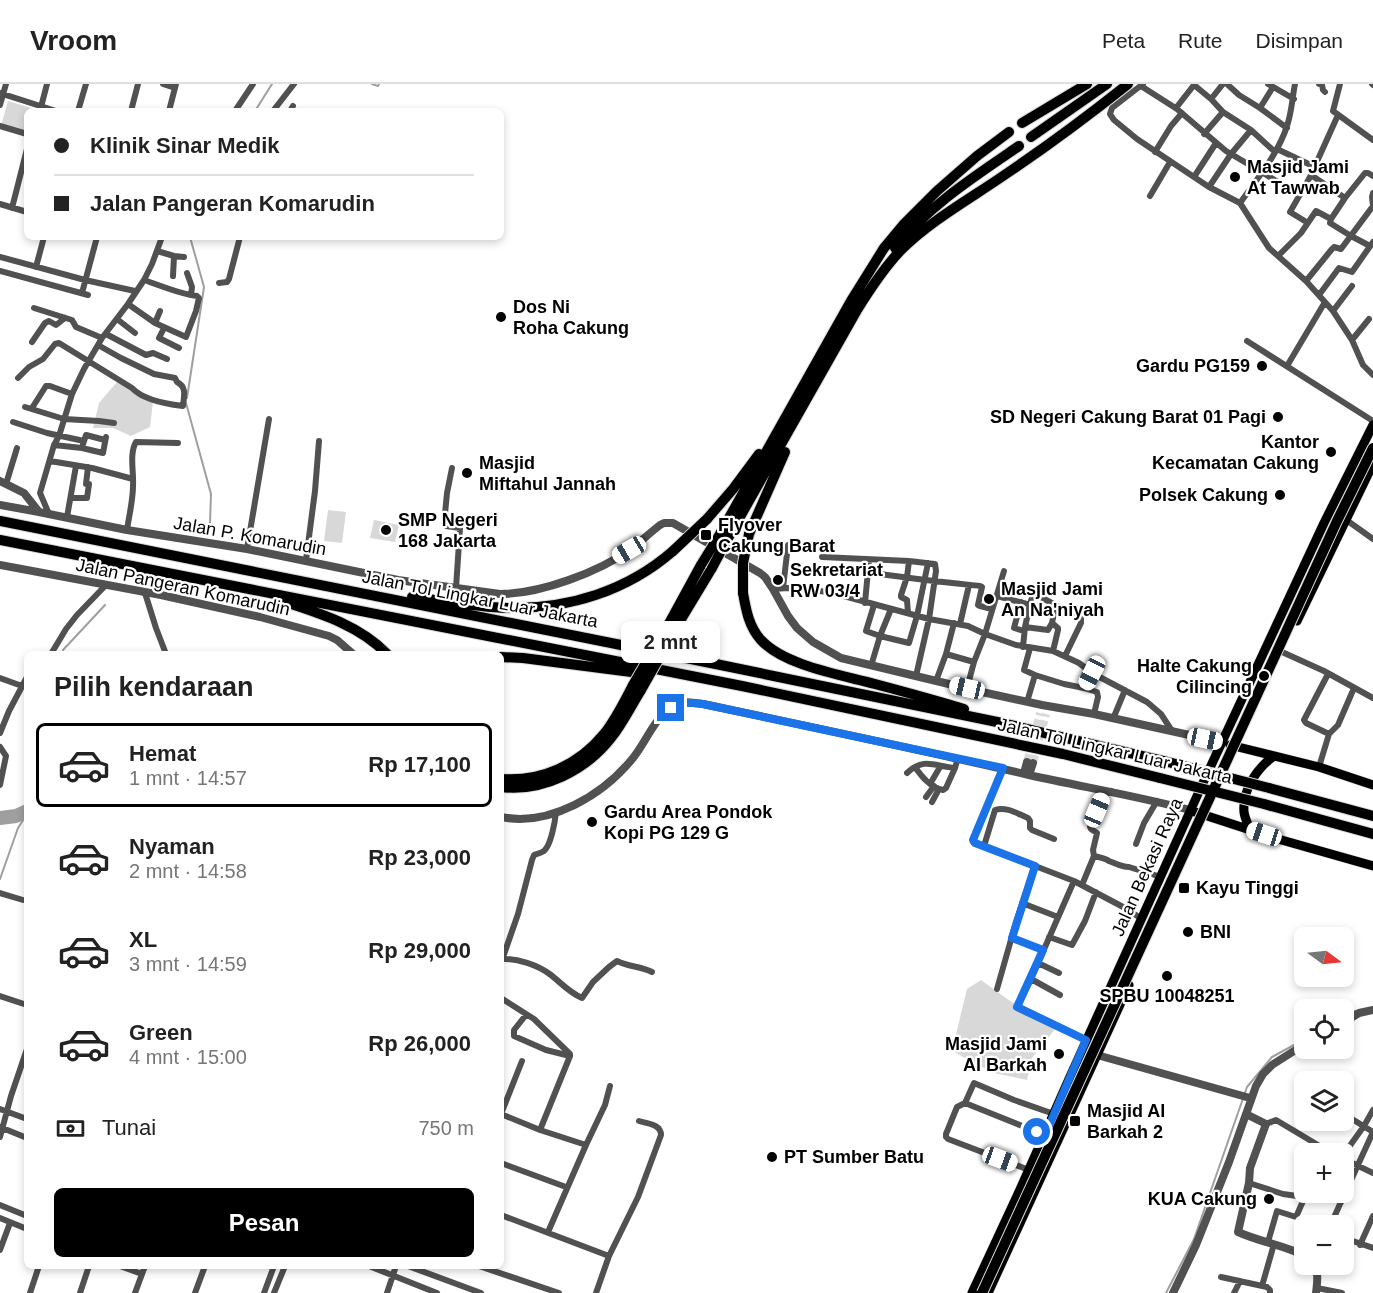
<!DOCTYPE html>
<html lang="id">
<head>
<meta charset="utf-8">
<style>
  :root { --surface:#fff; --page:#f6f6f6; --text:#222; --muted:#767676; --line:#e0e0e0; --accent:#000 }
  body { margin:0; font-family:Arial,sans-serif; background:var(--page); color:var(--text); height:100vh; display:flex; flex-direction:column; font-size:22px; white-space:nowrap }
  * { box-sizing:border-box; margin:0 }
  p { font-size:20px; color:var(--muted) }
  .icon { flex:none; width:33px; height:33px; fill:none; stroke:currentColor; stroke-width:2; stroke-linecap:round; stroke-linejoin:round }
  .map { position:relative; flex:1; overflow:hidden }
  .sheet { position:absolute; left:24px; top:567px; width:480px; height:618px; display:flex; flex-direction:column; background:var(--surface); border-radius:9px; box-shadow:0 3px 9px #0003 }
  .sheet>* { flex:none }
  .guide { position:absolute; left:24px; top:24px; width:480px; height:132px; border-radius:9px; box-shadow:0 3px 9px #0003; display:grid; align-content:center; height:132px; padding:0 30px; background:var(--surface) }
  .needle { width:39px; rotate:105deg }
  .tools { position:absolute; left:1294px; top:843px; display:grid; gap:12px }
  .tools a { display:grid; place-items:center; width:60px; height:60px; border-radius:9px; background:var(--surface); box-shadow:0 3px 9px #0003; font-size:30px }
  .end { position:absolute; width:27px; height:27px; margin:-14px; border:8px solid #1a73e8; background:#fff; box-shadow:0 0 0 3px #fff }
  .from { border-radius:50% }
  .bubble { position:absolute; height:42px; border-radius:9px; background:var(--surface); box-shadow:0 3px 9px #0003; font-size:20px; font-weight:600; line-height:42px; text-align:center }
  .car { position:absolute; width:18px; height:36px; margin:-18px -9px; border-radius:8px; box-shadow:0 0 4px 2px #0007; background:linear-gradient(#fff 24%,#345 0 40%,#fff 0 76%,#345 0 86%,#fff 0) }
  .guide b { display:flex; align-items:center; gap:21px; height:57px; font-size:22px }
  .guide b+b { border-top:2px solid var(--line) }
  .guide i { width:15px; height:15px; background:var(--text) }
  ul { padding:0; list-style:none }
  li { display:flex; align-items:center; gap:18px; height:84px; margin:0 12px 9px; padding:0 18px; border:3px solid transparent; border-radius:9px }
  li div { flex:1 }
  li b { display:block; font-size:22px }
  li em { font-style:normal; font-weight:600 }
  li.selected { border-color:var(--accent) }
  li>.icon { width:54px; height:54px; stroke-width:1.5 }
  h2 { padding:0 30px; font-size:27px; line-height:72px }
  .pay { display:flex; align-items:center; gap:15px; height:66px; padding:0 30px; font-size:22px }
  .pay p { margin-inline-start:auto }
  .cta { display:flex; gap:12px; margin-top:auto; padding:12px 30px }
  .cta a { flex:1; height:69px; border-radius:9px; background:var(--accent); color:#fff; font-size:24px; font-weight:600; line-height:69px; text-align:center }
  header { display:flex; align-items:center; gap:36px; box-sizing:border-box; height:84px; padding:0 30px; background:var(--surface); border-bottom:2px solid var(--line) }
  header strong { font-size:28px }
  nav { display:flex; gap:33px; margin-inline-start:auto; font-size:21px }
  .map>svg:first-child { display:block }
  .green { fill:#d8d8d8 }
  .lines { fill:none; stroke-linecap:round; stroke-linejoin:round }
  .stream { stroke:#9f9f9f; stroke-width:2 }
  .river { stroke:#9f9f9f; stroke-width:14 }
  .tertiary-tunnel { stroke:#d9d9d9; stroke-width:8; stroke-dasharray:8 4; stroke-linecap:butt }
  .trunk-casing { stroke:#dbdbdb; stroke-width:10 }
  .motorway-casing { stroke:#dbdbdb; stroke-width:12 }
  .minor { stroke:#515151; stroke-width:6 }
  .tertiary { stroke:#515151; stroke-width:8 }
  .trunk { stroke:#000; stroke-width:9 }
  .motorway { stroke:#000; stroke-width:10 }
  .motorway-bridge-casing { stroke:#dbdbdb; stroke-width:12; stroke-linecap:butt }
  .motorway-bridge { stroke:#000; stroke-width:10 }
  .route { stroke:#1a73e8; stroke-width:8 }
  .poi-dot { fill:#000; stroke:#fff; stroke-width:2 }
  .labels { text-anchor:middle; stroke-width:4.5; stroke-linejoin:round; paint-order:stroke }
  .poi-label { font-size:18px; font-weight:bold; fill:#000; stroke:#fff; text-anchor:start }
  .street-label { font-size:18px; fill:#000; stroke:#fff }
</style>
</head>
<body>
<header>
<strong>Vroom</strong>
<nav><a>Peta</a><a>Rute</a><a>Disimpan</a></nav>
</header>
<div class="map">
<svg width="1373" height="1209" viewBox="0 0 1373 1209">
  <rect width="100%" height="100%" fill="#fff"/>
  <path class="green" d="M8,17L41,27H27V49L1,42Z
    M117,298L153,318L150,343L131,352L113,344H93L99,319Z
    M328,426L346,428L342,459L324,457Z
    M374,436L399,441L395,458L370,454Z
    M981,896L1010,917L1059,940L1032,974L1027,996L994,989L952,967L967,905Z"/>
  <g class="lines">
    <path class="stream" d="M372,0L378,2L379,0
      M255,27L272,0
      M187,314L204,203L190,153
      M186,319L211,410L210,439
      M63,570V566L105,521
      M27,706L25,711L27,715
      M0,795L18,744L27,730
      M1344,933L1355,927
      M1166,1209L1194,1155L1247,1003L1272,973L1305,955"/>
    <path class="river" d="M0,734L16,732L27,727"/>
    <path class="tertiary-tunnel" d="M1027,678L1040,629
      M1033,679L1046,630"/>
    <defs>
      <path id="trunk" d="M1297,537L1373,380
        M1230,661L1319,683L1373,701
        M1195,728L1278,755L1373,782
        M1250,746C1248,740 1245,735 1244,728C1242,706 1257,684 1274,672
        M972,1209L1018,1110L1069,995L1202,701L1324,439L1373,341
        M988,1209L1129,901"/>
      <path id="motorway" d="M1022,39L1087,0
        M1031,53L1107,0
        M895,164C928,122 975,92 1019,62
        M707,435L733,405L759,370
        M0,437L701,577L1002,639L1164,677
        M720,450L851,217L884,164L904,140L937,107L977,72L1009,48
        M749,450L785,368
        M728,454L857,226C870,205 883,185 900,167C930,137 968,116 1003,92C1046,63 1088,32 1128,0
        M0,456L742,602L1063,670L1160,694
        M743,509C746,526 749,543 761,556C785,582 842,591 875,600C905,608 935,616 964,625
        M412,513C444,517 476,523 508,524C569,525 627,507 673,467
        M285,518C322,530 360,542 387,570
        M671,536L701,481
        M677,542L712,484
        M501,573L523,574L647,590
        M501,695C541,698 579,681 604,650C616,635 624,618 633,601
        M501,703C543,708 586,686 611,654C623,639 631,622 641,606
        M1269,704L1373,732
        M1264,720L1373,750"/>
    </defs>
    <use href="#trunk" class="trunk-casing"/>
    <use href="#motorway" class="motorway-casing"/>
    <path class="minor" d="M163,0L175,4
      M1143,0L1112,24L1110,30L1114,36L1137,55L1209,103L1240,119L1269,164L1306,197L1333,227L1352,256L1363,281L1373,291
      M1227,0L1239,11L1260,24L1287,44
      M1268,0L1294,15
      M1319,0L1322,1L1323,6L1325,8
      M1340,0L1333,27L1373,56
      M1372,0L1373,1
      M1141,2L1177,25L1226,67L1300,111
      M0,9L56,27
      M1211,15L1223,0
      M0,21L6,0
      M41,23L47,0
      M1176,24L1194,1L1211,15L1223,28L1251,46L1275,68
      M1260,24L1273,3
      M78,27L86,0
      M131,27L138,0
      M169,27L176,0
      M235,27L253,0
      M273,27L294,0
      M290,27L293,22
      M0,42L27,50
      M1204,50L1223,28
      M1277,65L1315,83
      M1155,68L1171,42L1182,29
      M1311,91L1345,114L1331,135L1330,139L1351,152L1370,162
      M1194,93L1216,59
      M1209,103L1231,70L1251,46
      M1150,112L1170,78
      M1345,114L1365,89H1368L1373,92
      M1240,119C1257,95 1278,70 1287,42C1292,27 1292,15 1295,0
      M0,120L27,128
      M12,124L27,65
      M1308,139L1290,128L1310,93L1338,31
      M157,167L174,172L184,173
      M1278,172L1301,149L1316,127L1331,135
      M0,173L85,196L135,207
      M36,183L44,153
      M0,187L88,211
      M173,192L174,172
      M144,196C159,201 175,208 191,211L192,203L187,189
      M1306,197L1332,165L1334,163L1341,165L1373,122L1372,113L1373,109
      M219,199L227,198L229,195L240,153
      M82,209L97,153
      M1319,211L1339,184L1352,188L1373,158
      M128,220L155,239L186,253L196,227L199,214L197,212L191,211
      M34,224L72,236L76,243L102,254
      M1333,227L1352,202
      M117,235L135,249
      M155,239L160,227
      M164,244L159,254L179,264
      M106,250L146,271L153,269L167,275
      M1352,256L1369,235
      M1247,257L1373,337
      M32,258L45,239L49,237L56,241L65,234
      M1287,282L1325,218
      M18,294L29,283L43,275L55,260L59,259L132,304C143,316 166,320 183,322C184,312 187,303 177,298L175,294L154,290L121,274L98,261
      M25,323L64,335L99,337L114,339
      M32,324L46,302H50L72,310
      M13,338L47,349L84,357
      M83,360L86,351L105,356
      M54,361L82,364L103,369L106,353
      M50,377L92,384L133,395
      M452,384L447,409L444,440L446,442L460,444L456,504
      M6,400L17,364
      M71,414H87L89,400H86L88,383
      M49,430L40,409L54,361L59,352L72,310L84,285L102,254L128,220L144,196L152,180L162,153
      M67,433L76,382
      M1345,435L1373,455
      M127,446C129,432 133,416 133,402C134,388 129,370 136,358L178,359
      M247,465L269,335
      M822,473L909,477L935,480L936,487L929,535L916,592
      M306,476L315,407L319,357
      M867,488C905,494 943,498 980,502L982,503L978,521L980,522L992,525
      M783,504L788,461
      M773,505L788,504L829,508L929,535L968,542L985,550L1016,561L1053,567L1079,579L1092,589L1147,618L1161,630L1172,647
      M145,509L156,544L166,570
      M997,512L1054,527
      M1021,518L1014,544L1024,547
      M865,519L869,476
      M874,521L866,547L880,552L909,559L917,532L928,479
      M908,529L907,516L901,513V511L907,493L909,477
      M1052,539L1048,546L1025,543L1030,520L1033,510L1037,511L1081,535V539L1065,572
      M960,540L969,501
      M1023,563L1025,543
      M1030,564L1024,586L1035,591
      M1053,567L1058,546V544L1052,539L1055,524
      M1282,568L1324,587L1373,614
      M51,570L66,545L77,531L105,502
      M946,570L974,578
      M871,582L880,552L891,525
      M1328,590L1304,636L1306,639L1329,650
      M0,594L22,602
      M936,597L946,570L954,539
      M967,604L974,578L985,550L1004,487
      M1084,604L1092,589
      M1027,618L1035,591L1064,600L1084,604L1097,608L1098,613L1094,630
      M1113,635L1125,606
      M0,649L9,627L27,593
      M0,663L6,672L0,701
      M915,683C922,693 930,703 943,706L946,704L955,684L958,674
      M1319,683L1329,650L1338,641L1354,604
      M1003,684L973,756V758L1074,797L1125,824L1142,835
      M907,689C924,673 934,682 955,684
      M930,700L940,683
      M1111,707L1102,713L1090,743L1091,745L1097,749L1093,766L1094,772C1099,773 1105,774 1109,777C1117,780 1121,783 1129,783L1161,793
      M926,713L934,702
      M932,718L939,705
      M1136,760L1144,739L1157,717
      M984,762L995,726C1006,722 1018,730 1028,734L1030,737V744L1032,746L1054,755
      M1074,797L1031,895L1017,922L1086,956
      M1082,801L1094,772
      M0,809L23,816
      M1022,819L1058,833
      M1049,853L1072,861L1085,837L1096,808
      M1012,854L1043,866
      M501,875C517,874 538,881 551,891C561,899 570,909 582,914L593,898L609,883L617,877C629,883 640,882 652,888
      M502,876L518,830L532,776L534,771C537,770 541,769 544,767C551,761 555,738 556,728
      M1038,879L1059,889
      M1031,895L1060,911
      M997,905L1016,838L1035,782
      M0,912L27,921
      M501,914L534,935L570,970V972
      M526,931L514,946V952L546,966L570,972
      M1302,997L1305,999
      M965,1019L1045,1051
      M0,1025L27,1035
      M501,1030L540,1046L586,1061
      M501,1030L522,977
      M1266,1040L1276,1036L1333,1070
      M0,1043L27,1054
      M540,1046L570,972
      M0,1053L11,1012L27,965
      M1344,1070L1364,1042L1373,1026
      M1344,1075L1373,1089
      M501,1079L566,1103
      M1029,1086L948,1055L946,1053V1050L957,1023L965,1019L974,999L1014,1016L1054,1030
      M1249,1099L1283,1110L1297,1112L1301,1114L1303,1117L1296,1133L1277,1127L1268,1158
      M1315,1108L1342,1117
      M1297,1112L1300,1104L1305,1105
      M0,1121L27,1132
      M501,1131L609,1172
      M0,1134L27,1145
      M1330,1142L1373,1048L1344,1030
      M548,1148L586,1061L605,1021L610,1002
      M1344,1154L1373,1164
      M1360,1161L1373,1132
      M0,1166L10,1139
      M120,1182L142,1190
      M369,1182L437,1209
      M408,1182L481,1209
      M479,1182L559,1209
      M1221,1193L1267,1203L1270,1206V1209
      M1262,1202L1274,1160
      M1317,1204L1342,1209
      M30,1209L39,1182
      M80,1209L89,1182
      M135,1209L145,1182
      M195,1209L205,1182
      M264,1209L274,1182
      M274,1209L285,1182
      M387,1209L396,1182
      M596,1209L609,1172L638,1113L661,1051C661,1040 648,1040 639,1037
      M1234,1209L1240,1197"/>
    <path class="tertiary" d="M0,397L24,409L39,428
      M0,421L39,428L127,446L247,465L398,496L500,510C540,510 599,488 631,465C641,457 650,449 660,441L664,439H673L760,489L765,493L773,505L788,532L797,544L813,558L841,574L982,608L1042,621L1094,630L1221,658
      M0,481L161,511L260,533L329,552L337,556L353,570
      M1024,689L1027,678
      M1029,691L1033,679
      M501,733C550,743 603,711 633,674C647,657 655,631 676,621C684,617 694,619 703,620C812,643 921,666 1029,691C1083,703 1137,712 1190,726
      M1344,938L1359,929L1373,926
      M1097,971L1250,1014
      M1246,1030L1266,1040L1250,1084L1249,1099L1238,1148C1260,1158 1284,1161 1305,1172
      M1314,1180C1319,1189 1317,1200 1316,1209
      M1173,1209L1196,1161L1229,1078L1256,1002L1263,990L1272,981L1305,960"/>
    <use href="#trunk" class="trunk"/>
    <use href="#motorway" class="motorway"/>
    <defs>
      <path id="motorway-bridge" d="M673,467L707,435
        M701,481L720,450
        M712,484L728,454
        M743,509V479L749,450
        M633,601L671,536
        M641,606L677,542
        M1164,677L1269,704
        M1160,694L1264,720
        M982,1209L1337,437L1373,364"/>
    </defs>
    <use href="#motorway-bridge" class="motorway-bridge-casing"/>
    <use href="#motorway-bridge" class="motorway-bridge"/>
  </g>
  <g class="lines">
    <path class="route" d="M671,624L682,618L703,620L1003,684L973,756L975,759L1035,782L1012,854L1043,866L1017,923L1086,956L1045,1051L1037,1048"/>
  </g>
  <g class="poi-dot">
    <circle cx="1235" cy="93" r="6"/>
    <circle cx="501" cy="233" r="6"/>
    <circle cx="1262" cy="282" r="6"/>
    <circle cx="1278" cy="333" r="6"/>
    <circle cx="1331" cy="368" r="6"/>
    <circle cx="467" cy="389" r="6"/>
    <circle cx="1280" cy="411" r="6"/>
    <circle cx="386" cy="446" r="6"/>
    <rect x="700" y="445" width="12" height="12" rx="3"/>
    <circle cx="778" cy="496" r="6"/>
    <circle cx="989" cy="515" r="6"/>
    <circle cx="1264" cy="592" r="6"/>
    <circle cx="592" cy="738" r="6"/>
    <rect x="1178" y="798" width="12" height="12" rx="3"/>
    <circle cx="1188" cy="848" r="6"/>
    <circle cx="1167" cy="892" r="6"/>
    <circle cx="1059" cy="970" r="6"/>
    <rect x="1069" y="1031" width="12" height="12" rx="3"/>
    <circle cx="772" cy="1073" r="6"/>
    <circle cx="1269" cy="1115" r="6"/>
  </g>
  <g class="labels">
    <g class="poi-label">
      <text x="1247" y="89">Masjid Jami<tspan x="1247" dy="21">At Tawwab</tspan></text>
      <text x="513" y="229">Dos Ni<tspan x="513" dy="21">Roha Cakung</tspan></text>
      <text x="1250" y="288" text-anchor="end">Gardu PG159</text>
      <text x="1266" y="339" text-anchor="end">SD Negeri Cakung Barat 01 Pagi</text>
      <text x="1319" y="364" text-anchor="end">Kantor<tspan x="1319" dy="21">Kecamatan Cakung</tspan></text>
      <text x="479" y="385">Masjid<tspan x="479" dy="21">Miftahul Jannah</tspan></text>
      <text x="1268" y="417" text-anchor="end">Polsek Cakung</text>
      <text x="398" y="442">SMP Negeri<tspan x="398" dy="21">168 Jakarta</tspan></text>
      <text x="718" y="447">Flyover<tspan x="718" dy="21">Cakung Barat</tspan></text>
      <text x="790" y="492">Sekretariat<tspan x="790" dy="21">RW 03/4</tspan></text>
      <text x="1001" y="511">Masjid Jami<tspan x="1001" dy="21">An Na'niyah</tspan></text>
      <text x="1252" y="588" text-anchor="end">Halte Cakung<tspan x="1252" dy="21">Cilincing</tspan></text>
      <text x="604" y="734">Gardu Area Pondok<tspan x="604" dy="21">Kopi PG 129 G</tspan></text>
      <text x="1196" y="810">Kayu Tinggi</text>
      <text x="1200" y="854">BNI</text>
      <text x="1167" y="918" text-anchor="middle">SPBU 10048251</text>
      <text x="1047" y="966" text-anchor="end">Masjid Jami<tspan x="1047" dy="21">Al Barkah</tspan></text>
      <text x="1087" y="1033">Masjid Al<tspan x="1087" dy="21">Barkah 2</tspan></text>
      <text x="784" y="1079">PT Sumber Batu</text>
      <text x="1257" y="1121" text-anchor="end">KUA Cakung</text>
    </g>
    <g class="street-label">
      <text transform="translate(250 452) rotate(10)" y="6">Jalan P. Komarudin</text>
      <text transform="translate(183 503) rotate(12)" y="6">Jalan Pangeran Komarudin</text>
      <text transform="translate(480 515) rotate(11)" y="6">Jalan Tol Lingkar Luar Jakarta</text>
      <text transform="translate(1115 667) rotate(13)" y="6">Jalan Tol Lingkar Luar Jakarta</text>
      <text transform="translate(1147 783) rotate(-66)" y="6">Jalan Bekasi Raya</text>
    </g>
  </g>
</svg>
<div class="tools">
<a><svg class="needle" viewBox="-14 -14 28 28"><path d="M0-13l5 13h-10z" fill="#e53935"/><path d="M0 13l5-13h-10z" fill="#767676"/></svg></a>
<a><svg class="icon" aria-label="locate" viewBox="0 0 24 24"><circle cx="12" cy="12" r="6"/><path d="M12 2v4M12 18v4M2 12h4M18 12h4"/></svg></a>
<a><svg class="icon" aria-label="layers" viewBox="0 0 24 24"><path d="M12 4l9 5-9 5-9-5zM3 14l9 5 9-5"/></svg></a>
<a>+</a>
<a>−</a>
</div>
<i class="end from" style="left:1037px;top:1048px"></i>
<i class="end" style="left:671px;top:624px"></i>
<div class="bubble" style="left:621px;top:537px;width:99px">2 mnt</div>
<i class="car" style="left:629px;top:466px;rotate:240deg"></i>
<i class="car" style="left:1092px;top:589px;rotate:207deg"></i>
<i class="car" style="left:967px;top:604px;rotate:283deg"></i>
<i class="car" style="left:1205px;top:655px;rotate:102deg"></i>
<i class="car" style="left:1097px;top:726px;rotate:23deg"></i>
<i class="car" style="left:1264px;top:750px;rotate:288deg"></i>
<i class="car" style="left:1000px;top:1075px;rotate:110deg"></i>
<div class="guide">
<b><i class="from"></i>Klinik Sinar Medik</b>
<b><i></i>Jalan Pangeran Komarudin</b>
</div>
<section class="sheet">
<h2>Pilih kendaraan</h2>
<ul>
<li class="selected"><svg class="icon" aria-label="car" viewBox="0 0 24 24"><path d="M5 17H2v-5l4-1 3-4h7l3 4 3 1v5h-3M9 17h6M6 11h13"/><circle cx="7" cy="17" r="2"/><circle cx="17" cy="17" r="2"/></svg><div><b>Hemat</b><p>1 mnt · 14:57</p></div><em>Rp 17,100</em></li>
<li><svg class="icon" aria-label="car" viewBox="0 0 24 24"><path d="M5 17H2v-5l4-1 3-4h7l3 4 3 1v5h-3M9 17h6M6 11h13"/><circle cx="7" cy="17" r="2"/><circle cx="17" cy="17" r="2"/></svg><div><b>Nyaman</b><p>2 mnt · 14:58</p></div><em>Rp 23,000</em></li>
<li><svg class="icon" aria-label="car" viewBox="0 0 24 24"><path d="M5 17H2v-5l4-1 3-4h7l3 4 3 1v5h-3M9 17h6M6 11h13"/><circle cx="7" cy="17" r="2"/><circle cx="17" cy="17" r="2"/></svg><div><b>XL</b><p>3 mnt · 14:59</p></div><em>Rp 29,000</em></li>
<li><svg class="icon" aria-label="car" viewBox="0 0 24 24"><path d="M5 17H2v-5l4-1 3-4h7l3 4 3 1v5h-3M9 17h6M6 11h13"/><circle cx="7" cy="17" r="2"/><circle cx="17" cy="17" r="2"/></svg><div><b>Green</b><p>4 mnt · 15:00</p></div><em>Rp 26,000</em></li>
</ul>
<div class="pay"><svg class="icon" aria-label="cash" viewBox="0 0 24 24"><path d="M3 7h18v10H3z"/><circle cx="12" cy="12" r="2"/></svg>Tunai<p>750 m</p></div>
<div class="cta"><a>Pesan</a></div>
</section>
</div>
</body>
</html>
